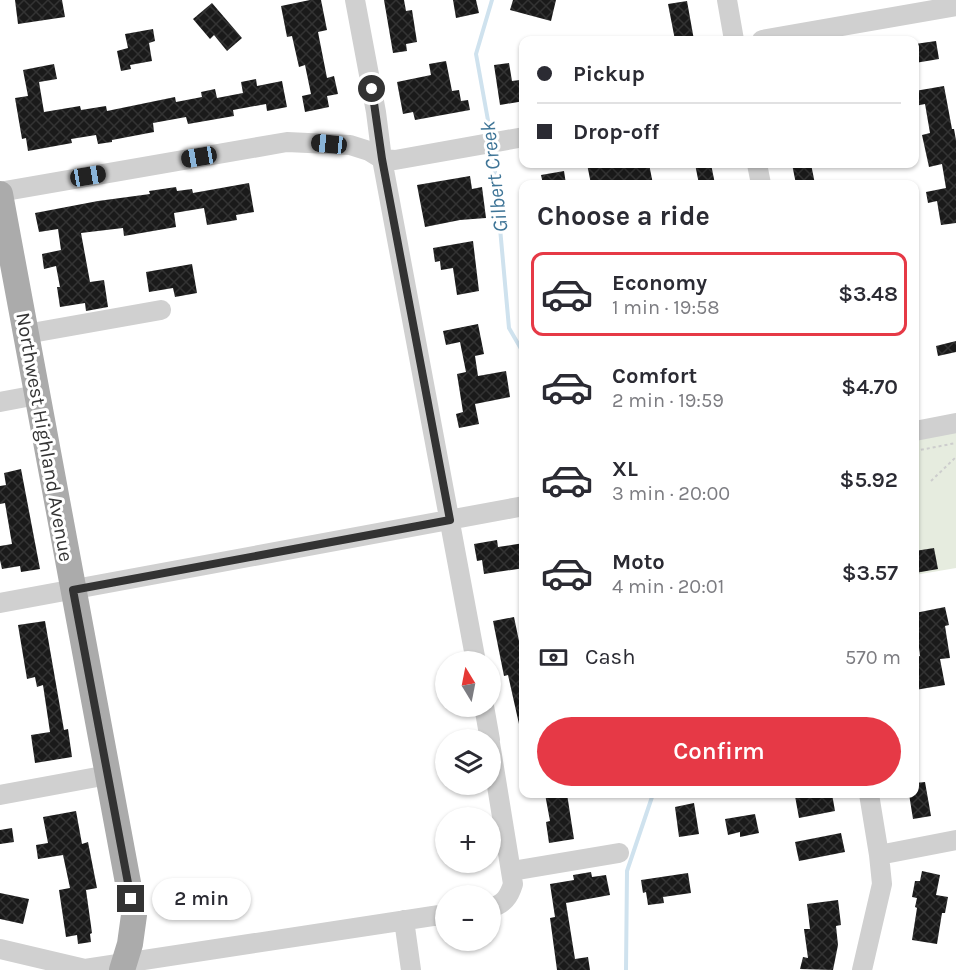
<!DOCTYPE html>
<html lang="en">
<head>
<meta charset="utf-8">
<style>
  :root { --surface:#fff; --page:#f2f2f3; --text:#2b2b33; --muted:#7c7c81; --line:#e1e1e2; --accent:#e63946 }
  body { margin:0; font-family:Karla,sans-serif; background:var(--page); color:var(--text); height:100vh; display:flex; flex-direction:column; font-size:22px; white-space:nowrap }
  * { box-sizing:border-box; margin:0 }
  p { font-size:20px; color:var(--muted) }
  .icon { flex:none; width:33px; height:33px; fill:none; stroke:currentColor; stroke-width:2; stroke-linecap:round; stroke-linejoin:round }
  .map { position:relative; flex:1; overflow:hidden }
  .details { position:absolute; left:519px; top:180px; width:400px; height:618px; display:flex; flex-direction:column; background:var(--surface); border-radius:12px; box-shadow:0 2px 4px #0004 }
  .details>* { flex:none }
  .banner { position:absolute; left:519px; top:36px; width:400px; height:132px; border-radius:12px; box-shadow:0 2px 4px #0004; display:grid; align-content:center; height:132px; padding:0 18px; background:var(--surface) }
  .needle { width:39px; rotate:350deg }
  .tools { position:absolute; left:435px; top:651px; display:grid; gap:12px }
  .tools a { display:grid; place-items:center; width:66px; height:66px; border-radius:50%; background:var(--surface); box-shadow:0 2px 4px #0004; font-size:30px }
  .end { position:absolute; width:27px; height:27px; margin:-14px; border:8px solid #333; background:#fff; box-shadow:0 0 0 3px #fff }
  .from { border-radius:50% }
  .bubble { position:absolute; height:42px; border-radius:21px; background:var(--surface); box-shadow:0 2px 4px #0004; font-size:20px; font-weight:600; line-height:42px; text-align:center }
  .car { position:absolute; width:18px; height:36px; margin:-18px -9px; border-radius:8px; box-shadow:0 0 4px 2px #0007; background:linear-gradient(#222 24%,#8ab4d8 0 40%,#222 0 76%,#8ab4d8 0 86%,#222 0) }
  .banner b { display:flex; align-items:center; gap:21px; height:57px; font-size:22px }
  .banner b+b { border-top:2px solid var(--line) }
  .banner i { width:15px; height:15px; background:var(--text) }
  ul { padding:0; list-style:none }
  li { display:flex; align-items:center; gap:18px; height:84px; margin:0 12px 9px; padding:0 6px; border:3px solid transparent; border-radius:12px }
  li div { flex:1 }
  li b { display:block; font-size:22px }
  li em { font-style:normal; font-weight:600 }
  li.current { border-color:var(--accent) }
  li>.icon { width:54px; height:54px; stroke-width:1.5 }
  h2 { padding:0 18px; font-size:27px; line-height:72px }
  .pay { display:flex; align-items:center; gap:15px; height:66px; padding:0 18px; font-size:22px }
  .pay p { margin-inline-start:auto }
  .action { display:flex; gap:12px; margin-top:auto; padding:12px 18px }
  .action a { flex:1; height:69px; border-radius:36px; background:var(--accent); color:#fff; font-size:24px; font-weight:600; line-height:69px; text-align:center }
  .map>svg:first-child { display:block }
  .green { fill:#e6ecdf }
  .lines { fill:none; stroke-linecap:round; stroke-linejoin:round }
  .stream { stroke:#cfe2ee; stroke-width:4 }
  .building { fill:url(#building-cross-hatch) }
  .path { stroke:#cdcdcd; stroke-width:2; stroke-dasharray:3 3; stroke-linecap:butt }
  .minor { stroke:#d0d0d0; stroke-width:20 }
  .major { stroke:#ababab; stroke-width:26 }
  .route { stroke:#333; stroke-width:8 }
  .labels { text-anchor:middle; stroke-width:6; stroke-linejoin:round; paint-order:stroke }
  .street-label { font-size:20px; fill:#333; stroke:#fff }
  .water-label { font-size:21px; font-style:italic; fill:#3f7597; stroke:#fff }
</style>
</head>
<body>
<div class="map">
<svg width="956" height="970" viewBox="0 0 956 970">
  <defs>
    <pattern id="building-cross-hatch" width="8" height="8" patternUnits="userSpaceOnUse" patternTransform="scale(1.5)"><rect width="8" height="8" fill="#1a1a1a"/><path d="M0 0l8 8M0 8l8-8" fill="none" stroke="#333"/></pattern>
  </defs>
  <rect width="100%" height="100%" fill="#fff"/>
  <path class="green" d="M956,432V568L915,575V440Z"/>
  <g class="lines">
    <path class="stream" d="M491,137L476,54L492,0
      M493,150L509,328L524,354
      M626,970L627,871L653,794"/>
  </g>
  <path class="building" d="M15,0H62L65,17L18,24Z
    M310,0H321L327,30L318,32L327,78L334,76L338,94L327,96L329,107L305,112L302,96L311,94L305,65L299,67L292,36L287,37L281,6Z
    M384,0H404L406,11L412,10L417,42L406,44L407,51L393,53Z
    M453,0H476L479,13L456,18Z
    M513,0H556L551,21L510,10Z
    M687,1L694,40H675L668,4Z
    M212,3L242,38L227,51L214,35L210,39L193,19Z
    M153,29L155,41L149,43L152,61L130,65L131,69L121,71L117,51L128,48L125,34Z
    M936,41L939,59L915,63V44Z
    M446,61L452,91L459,90L461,101L468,100L470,110L415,120L413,112L403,114L397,82L431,75L429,64Z
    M509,63L512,81L520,80L521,90H524V101L500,105L494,65Z
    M54,64L57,79L39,82L44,112L80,106L81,110L106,106L107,111L175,97L176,102L202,97L201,92L215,89L217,98L243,93L241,82L256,79L257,86L282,81L287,107L267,111L266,104L233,110L234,116L188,124L186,117L153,123L154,132L112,140V142L98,144L96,135L71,139L72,143L28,151L26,138L22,139L15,98L28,96L23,70Z
    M944,86L952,129H954L956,140V223L941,225L937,201L928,203L926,192L946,188L942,164L929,167L922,135L930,133L925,104L915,106V91Z
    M587,164H649L653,184H591Z
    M695,164H711L715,184H699Z
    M792,164H811L815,184H796Z
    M564,171L566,184H543L541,175Z
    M470,176L472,189L482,187L486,218L460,220L425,227L417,185Z
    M249,183L254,212L236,215L237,220L207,225L204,208L174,213L176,227L124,236L123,228L81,233L90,282L104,280L108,307L86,311L85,303L60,307L57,287H60L56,266L44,269L42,254L61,250L58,229L39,232L35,213L98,201L150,194L149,191L176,187L177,191L192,189L193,193Z
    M473,241L479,291L457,295L453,268L441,270L440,261L435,262L433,248Z
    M192,264L197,293L175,297L173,288L149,292L146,272Z
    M478,324L484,354L475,356L478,376L506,371L510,397L475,404L479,424L459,428L456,414L463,412L457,374L466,372L460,342L446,345L443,331Z
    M956,341V352L938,356L936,346Z
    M21,469L40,569L21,572L20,566L2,569L0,560V546L12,544L5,503L0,504V486L6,485L4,473Z
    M497,540L498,547L524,543V568L484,574L482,560L477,561L474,544Z
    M934,548L938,569L915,573V551Z
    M945,607L949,625L945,626L950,658L940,659L945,685L915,690V657L920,656L917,631H915V613Z
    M514,617L524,665V724H519L508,675L504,676L493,621Z
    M45,621L64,730L68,729L72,757L35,763L31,735L50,732L43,685L37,687L35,677L27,679L18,625Z
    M925,782L931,816L913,819L909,794H915V783Z
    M545,794H567L574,839L549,843L546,822L550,821Z
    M808,794H832L835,811L799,818L795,796Z
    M694,803L699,834L679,837L675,807Z
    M76,811L82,844L88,842L97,888L86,890L92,933L90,934L91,942L78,944L77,935L66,937L59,890L70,888L63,855L38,859L36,845L48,843L43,817Z
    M755,814L759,833L740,837V832L728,835L725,819Z
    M12,828L14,842L0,844V830Z
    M841,833L845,852L799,861L795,842Z
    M922,871L940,875L936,895L948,897L945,913H942L937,944L912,940L917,908L915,907L917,898L912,897L915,881H920Z
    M591,872L592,877L606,875L610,895L566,903L575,959L588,957L590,970H557L550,918L555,917L550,884L574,880L573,875Z
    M688,873L691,893L663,897L664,903L648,905L646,892L643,893L641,880Z
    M0,893L29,899L23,924L0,919Z
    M838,900L841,925L836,926L838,945L833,970L800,969L803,957L808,958L804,929H810L807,904Z"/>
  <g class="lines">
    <path class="path" d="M915,451L956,443
      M931,481L956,457"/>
    <path class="minor" d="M355,0L376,112L382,159L476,662
      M727,0L734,40
      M762,40L956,6
      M757,164L761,184
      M0,192L287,142L350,145L369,151L382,159L395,160L524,137
      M26,334L161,310
      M0,402L37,395
      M915,431L956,423
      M0,603L524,506
      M484,706L490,740
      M490,743L513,884C509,897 504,904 490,908
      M0,795L108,775
      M879,855L956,840
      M512,871L619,853
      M404,920L411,970
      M0,949L85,969L446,914
      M862,970L882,884L879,855L869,794"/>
    <path class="major" d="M0,194L134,915L130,944L122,970"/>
  </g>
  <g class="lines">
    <path class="route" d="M131,899L73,590L450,520L382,159L372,89"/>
  </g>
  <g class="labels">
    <g class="street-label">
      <text transform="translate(45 437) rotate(80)" y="7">Northwest Highland Avenue</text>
    </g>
    <g class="water-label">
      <text transform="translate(494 177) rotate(-97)" y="7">Gilbert Creek</text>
    </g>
  </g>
</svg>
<div class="tools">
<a><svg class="needle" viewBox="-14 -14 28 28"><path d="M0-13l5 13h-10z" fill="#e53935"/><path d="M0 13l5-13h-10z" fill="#7c7c81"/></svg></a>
<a><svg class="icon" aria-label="layers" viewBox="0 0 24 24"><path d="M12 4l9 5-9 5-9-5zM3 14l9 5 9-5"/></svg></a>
<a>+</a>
<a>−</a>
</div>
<i class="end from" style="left:372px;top:89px"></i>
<i class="end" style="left:131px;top:899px"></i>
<div class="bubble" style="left:152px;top:878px;width:99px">2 min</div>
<i class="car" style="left:329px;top:144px;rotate:276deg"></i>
<i class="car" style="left:199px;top:157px;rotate:260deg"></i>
<i class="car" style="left:88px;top:176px;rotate:80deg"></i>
<div class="banner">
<b><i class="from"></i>Pickup</b>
<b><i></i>Drop-off</b>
</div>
<section class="details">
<h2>Choose a ride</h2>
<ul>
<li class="current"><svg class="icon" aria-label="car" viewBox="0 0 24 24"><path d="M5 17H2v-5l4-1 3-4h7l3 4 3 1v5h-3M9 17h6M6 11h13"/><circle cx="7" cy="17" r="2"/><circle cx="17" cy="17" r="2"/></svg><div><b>Economy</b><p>1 min · 19:58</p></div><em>$3.48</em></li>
<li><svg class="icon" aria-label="car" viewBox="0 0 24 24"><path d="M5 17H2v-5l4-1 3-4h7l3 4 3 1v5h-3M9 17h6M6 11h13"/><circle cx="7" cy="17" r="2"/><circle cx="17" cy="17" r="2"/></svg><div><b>Comfort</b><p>2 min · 19:59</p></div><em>$4.70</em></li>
<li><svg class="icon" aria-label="car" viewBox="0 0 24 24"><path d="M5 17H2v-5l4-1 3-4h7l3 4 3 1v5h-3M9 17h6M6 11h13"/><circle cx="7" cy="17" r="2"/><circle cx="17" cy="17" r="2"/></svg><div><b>XL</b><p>3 min · 20:00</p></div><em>$5.92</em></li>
<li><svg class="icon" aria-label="car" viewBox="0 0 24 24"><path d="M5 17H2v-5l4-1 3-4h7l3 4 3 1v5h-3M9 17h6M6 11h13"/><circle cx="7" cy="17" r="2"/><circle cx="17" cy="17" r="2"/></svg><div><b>Moto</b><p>4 min · 20:01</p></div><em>$3.57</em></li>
</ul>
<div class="pay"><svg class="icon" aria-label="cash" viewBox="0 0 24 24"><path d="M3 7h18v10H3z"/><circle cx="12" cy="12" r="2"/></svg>Cash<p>570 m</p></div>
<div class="action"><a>Confirm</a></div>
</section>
</div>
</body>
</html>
